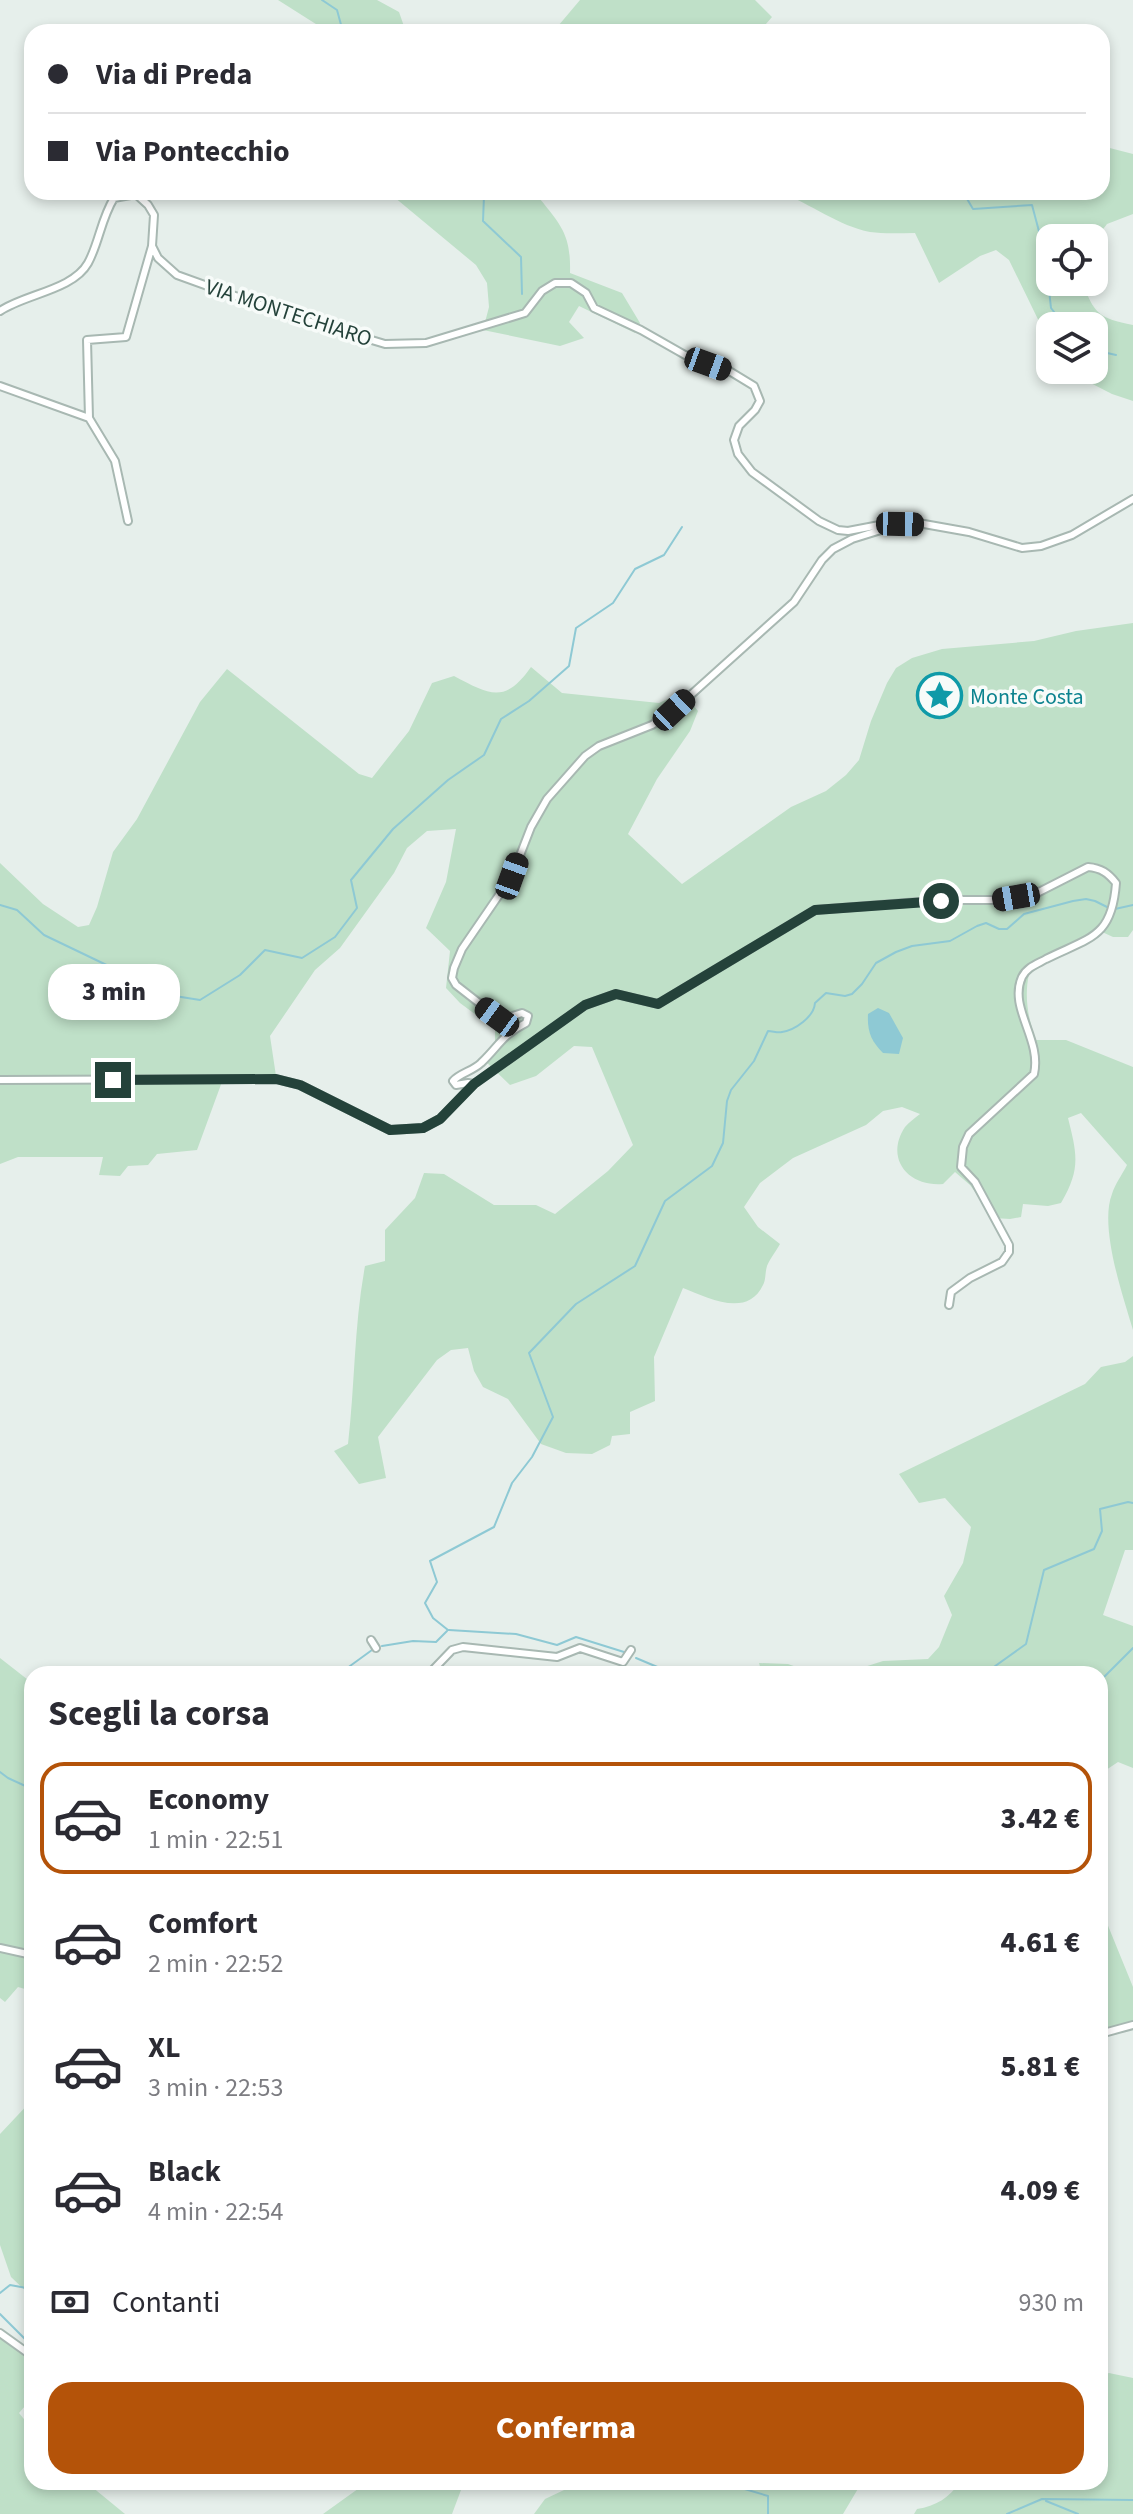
<!DOCTYPE html>
<html lang="it">
<head>
<meta charset="utf-8">
<style>
  :root { --surface:#fff; --page:#f2f2f3; --text:#2b2b33; --muted:#7c7c81; --line:#e1e1e2; --accent:#b45309 }
  body { margin:0; font-family:"Source Sans 3",sans-serif; background:var(--page); color:var(--text); height:100vh; display:flex; flex-direction:column; font-size:30px; white-space:nowrap }
  * { box-sizing:border-box; margin:0 }
  p { font-size:26px; color:var(--muted) }
  .icon { flex:none; width:44px; height:44px; fill:none; stroke:currentColor; stroke-width:2; stroke-linecap:round; stroke-linejoin:round }
  .map { position:relative; flex:1; overflow:hidden }
  .sheet { position:absolute; left:24px; top:1666px; width:1084px; height:824px; display:flex; flex-direction:column; background:var(--surface); border-radius:24px; box-shadow:0 4px 12px #0003 }
  .sheet>* { flex:none }
  .guide { position:absolute; left:24px; top:24px; width:1086px; height:176px; border-radius:24px; box-shadow:0 4px 12px #0003; display:grid; align-content:center; height:176px; padding:0 24px; background:var(--surface) }
  .tools { position:absolute; left:1036px; top:224px; display:grid; gap:16px }
  .tools a { display:grid; place-items:center; width:72px; height:72px; border-radius:16px; background:var(--surface); box-shadow:0 4px 12px #0003; font-size:40px }
  .end { position:absolute; width:36px; height:36px; margin:-18px; border:10px solid #24423a; background:#fff; box-shadow:0 0 0 4px #fff }
  .from { border-radius:50% }
  .bubble { position:absolute; height:56px; border-radius:24px; background:var(--surface); box-shadow:0 4px 12px #0003; font-size:26px; font-weight:800; line-height:56px; text-align:center }
  .car { position:absolute; width:24px; height:48px; margin:-24px -12px; border-radius:10px; box-shadow:0 0 6px 2px #0007; background:linear-gradient(#222 24%,#8ab4d8 0 40%,#222 0 76%,#8ab4d8 0 86%,#222 0) }
  .guide b { display:flex; align-items:center; gap:28px; height:76px; font-size:30px }
  .guide b+b { border-top:2px solid var(--line) }
  .guide i { width:20px; height:20px; background:var(--text) }
  ul { padding:0; list-style:none }
  li { display:flex; align-items:center; gap:24px; height:112px; margin:0 16px 12px; padding:0 8px; border:4px solid transparent; border-radius:24px }
  li div { flex:1 }
  li b { display:block; font-size:30px }
  li em { font-style:normal; font-weight:800 }
  li.active { border-color:var(--accent) }
  li>.icon { width:72px; height:72px; stroke-width:1.5 }
  h2 { padding:0 24px; font-size:36px; line-height:96px }
  .pay { display:flex; align-items:center; gap:20px; height:88px; padding:0 24px; font-size:30px }
  .pay p { margin-inline-start:auto }
  .primary-button { display:flex; gap:16px; margin-top:auto; padding:16px 24px }
  .primary-button a { flex:1; height:92px; border-radius:24px; background:var(--accent); color:#fff; font-size:32px; font-weight:800; line-height:92px; text-align:center }
  .map>svg:first-child { display:block }
  .green { fill:#bfe0c8 }
  .water { fill:#8ec9d4 }
  .lines { fill:none; stroke-linecap:round; stroke-linejoin:round }
  .stream { stroke:#8ec9d4; stroke-width:2 }
  .minor-casing { stroke:#a8b8b2; stroke-width:10 }
  .minor { stroke:#fff; stroke-width:6 }
  .route { stroke:#24423a; stroke-width:10 }
  .labels { text-anchor:middle; stroke-width:7; stroke-linejoin:round; paint-order:stroke }
  .street-label { font-size:22px; fill:#24423a; stroke:#f7fbf9 }
  .culture-label { font-size:22px; fill:#0d838f; stroke:#f7fbf9; text-anchor:start }
</style>
</head>
<body>
<div class="map">
<svg width="1133" height="2514" viewBox="0 0 1133 2514">
  <rect width="100%" height="100%" fill="#e6efeb"/>
  <path class="green" d="M278,0H377L399,12L406,32H317L319,26Z
    M580,0H755L772,17L759,32H693L682,28L679,32H553Z
    M1102,146L1133,154V214L1107,224L1094,241V238H1050V282H1082C1095,315 1099,318 1133,325V401L1112,394L1073,374L1069,370H1094V326H1050V344L1009,260L996,250L980,256L939,283L915,233C900,233 884,234 870,232C839,226 810,204 781,192H1102Z
    M388,192H546L540,199C562,226 571,236 570,273L622,293L640,323L635,333L579,306L569,322L584,338L560,346L483,330L489,307L487,283L476,265Z
    M1133,623V930L1128,937H1113L1100,931L1029,974C1024,997 1028,1018 1036,1040H1066L1133,1067V1330C1123,1296 1099,1227 1112,1194C1115,1184 1122,1175 1127,1165L1081,1113L1068,1118C1077,1154 1081,1169 1061,1203L1048,1206L1023,1204L1021,1217L1010,1219L994,1218L970,1185L955,1172L943,1184C909,1187 884,1159 905,1127C909,1122 915,1118 920,1114L902,1107L883,1111L866,1125L793,1158L760,1183L744,1207L758,1227L780,1244C776,1251 770,1259 767,1266C765,1272 766,1280 763,1285C747,1319 707,1297 683,1288L654,1357L655,1401L630,1412V1434L612,1436L610,1445L592,1454L566,1453L541,1444L508,1399L483,1387L474,1371L468,1348L451,1350L437,1360L378,1437L386,1478L359,1484L334,1451L348,1444C355,1384 354,1325 365,1266L385,1261V1230L415,1198L424,1173L444,1174L494,1205H536L555,1214L608,1171L633,1145L592,1047L574,1046L536,1076L510,1085L483,1059L495,1042V1029L460,1003L446,988L450,951L426,928L446,882L456,829L427,831L407,848L394,873L340,948L315,970L270,1036L276,1076L223,1079L197,1150L157,1154L148,1165L128,1166L120,1176L99,1175L103,1157H18L0,1164V863L43,904L78,927L89,925L97,907L113,852L137,819L200,702L227,669L359,774L372,778L409,731L432,683L454,676C490,695 505,704 531,667L562,693L659,703L683,692L698,711L690,731L657,779L628,834L682,884L791,807L826,791L846,775L859,760L871,721L887,683L896,668L912,658L942,649L1034,641L1076,631Z
    M1133,1356V1550H1125L1103,1615L1133,1626V1768L1118,1762L1100,1774V1674H762L759,1663L788,1664L808,1671H830L855,1670L883,1661L928,1659L939,1647L952,1615L944,1596L963,1563L971,1527L945,1498L919,1503L899,1474L1085,1384L1101,1367L1125,1362Z
    M0,1658L32,1683V1991L18,1987L5,2002L0,1998Z
    M1100,1906L1133,1987V2021L1100,2031Z
    M32,2100V2297L11,2277L0,2245V2134Z
    M0,2333L32,2359V2398L19,2413L32,2429V2482H86L125,2514H0Z
    M1109,2373L1133,2378V2514H914L917,2509C936,2506 949,2498 960,2482H1100V2375Z
    M370,2482H464L452,2514H323L362,2486Z
    M581,2482H862L843,2514H534L545,2499Z"/>
  <path class="water" d="M878,1008L889,1013L903,1038L899,1054L883,1053C871,1041 867,1031 868,1014Z"/>
  <g class="lines">
    <path class="stream" d="M322,0L337,10L343,32
      M479,192L484,196L483,221L521,257L522,294
      M963,192L973,209L1032,205L1045,254L1051,308L1065,326
      M1094,350L1116,355
      M0,905L17,910L44,935L117,970L131,989L200,1000L240,975L265,950L302,958L335,937L357,908L351,880L393,829L448,780L484,755L501,719L529,701L569,666L576,628L613,603L635,569L664,555L682,527
      M1115,909L1133,905
      M448,1630L433,1618L425,1603L437,1582L430,1561L494,1527L512,1483L532,1457L553,1417L529,1353L576,1304L635,1266L665,1201L712,1166L723,1143L727,1101L731,1090L754,1061L768,1031C773,1031 777,1033 782,1032C795,1030 814,1017 815,1003L826,993L845,996L852,994L862,984L876,963L896,952L912,946L950,941L977,926L986,923L999,929H1007L1024,914L1073,901L1086,899L1095,901L1109,908
      M449,1630L516,1634L557,1645L576,1637L624,1652
      M382,1646L413,1641L436,1642L447,1631
      M636,1658L674,1674
      M339,1674L372,1650
      M984,1674L1026,1644L1044,1570L1094,1549L1102,1531L1100,1509L1128,1502L1133,1503
      M1100,1681L1133,1648
      M0,1772L8,1778L32,1789
      M0,2293L10,2285L32,2289
      M0,2314L32,2346
      M721,2482L768,2496V2514
      M1046,2501L1078,2514
      M1007,2514L1042,2499L1133,2500"/>
    <defs>
      <path id="minor" d="M0,311C25,294 73,290 88,263C99,243 101,219 114,198L136,194L148,205L154,215L152,246L158,258L177,275L288,315L385,344L426,343L525,313L542,291L555,283H571L586,293L594,308L641,330L685,355L731,372L754,386L760,401L755,410L739,426L734,440L738,454L752,472L819,521L838,530L848,531L890,523L924,524L969,532L1022,548L1041,546L1072,535L1133,499
        M0,386L89,418
        M128,521L115,461L89,418L87,340L126,337L152,246
        M0,1080L276,1079L300,1085L390,1130L423,1128L440,1119L474,1084L585,1005L616,994L658,1004L815,910L945,900H997L1035,894L1088,867C1101,868 1108,873 1116,883C1112,938 1090,937 1046,959C1037,964 1027,967 1022,977C1008,1008 1042,1039 1034,1074L969,1134L963,1147L961,1167L975,1182L1009,1245V1252L1002,1262L970,1278L951,1292L949,1305
        M474,1084L468,1083L456,1085L453,1081C460,1073 473,1071 481,1063C499,1046 502,1035 526,1023L528,1016L522,1013L503,1019L497,1017L456,985L452,978L454,968L462,949L512,876L531,827L547,799L585,756L599,746L652,725L674,710L794,602L822,560L833,549L852,539L897,525
        M371,1640L376,1648
        M429,1674L452,1650L463,1647L557,1657L580,1648L623,1662L631,1650
        M0,1948L32,1955
        M1100,2034L1133,2025
        M0,2333L32,2356"/>
    </defs>
    <use href="#minor" class="minor-casing"/>
    <use href="#minor" class="minor"/>
  </g>
  <g class="lines">
    <path class="route" d="M113,1080L276,1079L300,1085L390,1130L423,1128L440,1119L474,1084L585,1005L616,994L658,1004L815,910L941,901"/>
  </g>
  <defs>
    <symbol id="sight-ring" viewBox="-11 -11 22 22"><circle r="9.5" fill="#f7fbf9" stroke="#0f9aa8" stroke-width="1.5"/><path d="M0-6L1.8-2.2L6-1.7L2.9 1.2L3.7 5.4L0 3.3L-3.7 5.4L-2.9 1.2L-6-1.7L-1.8-2.2Z" fill="#0f9aa8"/></symbol>
  </defs>
  <g fill-rule="evenodd">
    <use href="#sight-ring" x="914" y="670" width="51" height="51"/>
  </g>
  <g class="labels">
    <g class="street-label">
      <text transform="translate(289 312) rotate(18)" y="8">VIA MONTECHIARO</text>
    </g>
    <g class="culture-label">
      <text x="970" y="704">Monte Costa</text>
    </g>
  </g>
</svg>
<div class="tools">
<a><svg class="icon" aria-label="locate" viewBox="0 0 24 24"><circle cx="12" cy="12" r="6"/><path d="M12 2v4M12 18v4M2 12h4M18 12h4"/></svg></a>
<a><svg class="icon" aria-label="layers" viewBox="0 0 24 24"><path d="M12 4l9 5-9 5-9-5zM3 14l9 5 9-5"/></svg></a>
</div>
<i class="end from" style="left:941px;top:901px"></i>
<i class="end" style="left:113px;top:1080px"></i>
<div class="bubble" style="left:48px;top:964px;width:132px">3 min</div>
<i class="car" style="left:708px;top:364px;rotate:110deg"></i>
<i class="car" style="left:900px;top:524px;rotate:91deg"></i>
<i class="car" style="left:674px;top:710px;rotate:47deg"></i>
<i class="car" style="left:512px;top:876px;rotate:20deg"></i>
<i class="car" style="left:1016px;top:897px;rotate:260deg"></i>
<i class="car" style="left:497px;top:1017px;rotate:306deg"></i>
<div class="guide">
<b><i class="from"></i>Via di Preda</b>
<b><i></i>Via Pontecchio</b>
</div>
<section class="sheet">
<h2>Scegli la corsa</h2>
<ul>
<li class="active"><svg class="icon" aria-label="car" viewBox="0 0 24 24"><path d="M5 17H2v-5l4-1 3-4h7l3 4 3 1v5h-3M9 17h6M6 11h13"/><circle cx="7" cy="17" r="2"/><circle cx="17" cy="17" r="2"/></svg><div><b>Economy</b><p>1 min · 22:51</p></div><em>3.42 €</em></li>
<li><svg class="icon" aria-label="car" viewBox="0 0 24 24"><path d="M5 17H2v-5l4-1 3-4h7l3 4 3 1v5h-3M9 17h6M6 11h13"/><circle cx="7" cy="17" r="2"/><circle cx="17" cy="17" r="2"/></svg><div><b>Comfort</b><p>2 min · 22:52</p></div><em>4.61 €</em></li>
<li><svg class="icon" aria-label="car" viewBox="0 0 24 24"><path d="M5 17H2v-5l4-1 3-4h7l3 4 3 1v5h-3M9 17h6M6 11h13"/><circle cx="7" cy="17" r="2"/><circle cx="17" cy="17" r="2"/></svg><div><b>XL</b><p>3 min · 22:53</p></div><em>5.81 €</em></li>
<li><svg class="icon" aria-label="car" viewBox="0 0 24 24"><path d="M5 17H2v-5l4-1 3-4h7l3 4 3 1v5h-3M9 17h6M6 11h13"/><circle cx="7" cy="17" r="2"/><circle cx="17" cy="17" r="2"/></svg><div><b>Black</b><p>4 min · 22:54</p></div><em>4.09 €</em></li>
</ul>
<div class="pay"><svg class="icon" aria-label="cash" viewBox="0 0 24 24"><path d="M3 7h18v10H3z"/><circle cx="12" cy="12" r="2"/></svg>Contanti<p>930 m</p></div>
<div class="primary-button"><a>Conferma</a></div>
</section>
</div>
</body>
</html>
